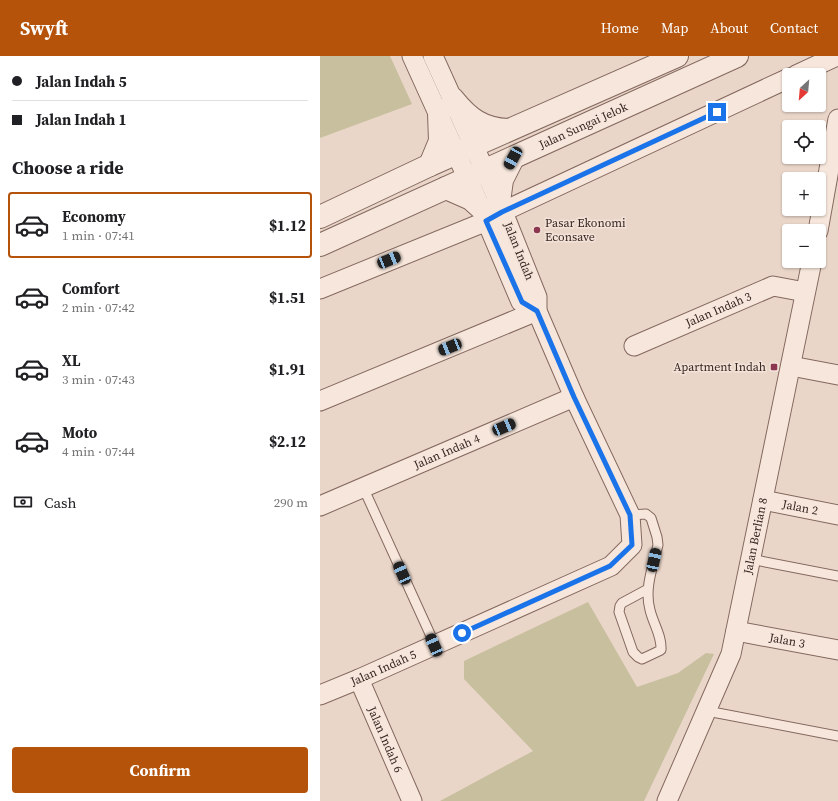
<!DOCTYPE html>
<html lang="en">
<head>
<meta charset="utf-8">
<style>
  :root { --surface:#fff; --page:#f6f6f6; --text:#202124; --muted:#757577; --line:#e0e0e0; --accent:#b45309 }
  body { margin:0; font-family:"Source Serif 4",serif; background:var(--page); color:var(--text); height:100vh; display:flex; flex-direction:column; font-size:15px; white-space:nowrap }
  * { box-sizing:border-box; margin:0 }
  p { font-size:13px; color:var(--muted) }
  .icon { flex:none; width:22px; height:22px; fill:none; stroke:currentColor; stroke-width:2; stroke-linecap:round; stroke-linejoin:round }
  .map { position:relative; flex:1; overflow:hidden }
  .details { display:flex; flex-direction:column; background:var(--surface); width:320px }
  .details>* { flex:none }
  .hud { display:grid; align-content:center; height:88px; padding:0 12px; background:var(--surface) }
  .needle { width:26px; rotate:206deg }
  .controls { position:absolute; left:462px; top:12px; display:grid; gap:8px }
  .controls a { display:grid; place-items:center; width:44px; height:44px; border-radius:4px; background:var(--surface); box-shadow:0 1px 3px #0004; font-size:20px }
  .end { position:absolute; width:18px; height:18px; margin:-9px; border:5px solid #1a73e8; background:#fff; box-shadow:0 0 0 2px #fff }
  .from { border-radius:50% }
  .car { position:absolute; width:12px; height:24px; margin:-12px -6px; border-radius:5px; box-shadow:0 0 3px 1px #0007; background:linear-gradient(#222 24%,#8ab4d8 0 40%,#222 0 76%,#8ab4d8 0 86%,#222 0) }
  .hud b { display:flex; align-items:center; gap:14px; height:38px; font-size:15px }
  .hud b+b { border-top:1px solid var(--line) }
  .hud i { width:10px; height:10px; background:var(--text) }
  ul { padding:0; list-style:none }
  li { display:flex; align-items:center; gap:12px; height:66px; margin:0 8px 6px; padding:0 4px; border:2px solid transparent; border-radius:4px }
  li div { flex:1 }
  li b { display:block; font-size:15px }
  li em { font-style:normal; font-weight:700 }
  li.active { border-color:var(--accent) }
  li>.icon { width:36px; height:36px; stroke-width:1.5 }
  h2 { padding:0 12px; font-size:18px; line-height:48px }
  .pay { display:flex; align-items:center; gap:10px; height:44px; padding:0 12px; font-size:15px }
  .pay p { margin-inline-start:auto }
  .primary-button { display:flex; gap:8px; margin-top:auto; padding:8px 12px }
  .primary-button a { flex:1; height:46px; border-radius:4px; background:var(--accent); color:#fff; font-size:16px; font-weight:700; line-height:46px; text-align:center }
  header { display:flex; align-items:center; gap:24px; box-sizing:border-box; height:56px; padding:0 20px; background:var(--accent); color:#fff }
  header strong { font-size:19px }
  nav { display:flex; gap:22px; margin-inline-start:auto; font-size:14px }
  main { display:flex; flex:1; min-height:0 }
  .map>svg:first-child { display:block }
  .green { fill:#c7bf9d }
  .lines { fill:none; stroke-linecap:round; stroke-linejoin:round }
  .service-casing { stroke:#84685f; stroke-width:11 }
  .minor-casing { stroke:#84685f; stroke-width:21 }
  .tertiary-casing { stroke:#84685f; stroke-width:24 }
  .service { stroke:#f6e6db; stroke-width:9 }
  .minor { stroke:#f6e6db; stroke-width:19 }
  .tertiary { stroke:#f6e6db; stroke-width:22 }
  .route { stroke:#1a73e8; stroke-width:5 }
  .poi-dot { fill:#8d3651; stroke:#f2e2d7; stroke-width:1.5 }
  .labels { text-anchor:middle; stroke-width:3; stroke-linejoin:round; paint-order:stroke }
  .street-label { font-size:12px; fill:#362521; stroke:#f2e2d7 }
  .poi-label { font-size:12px; fill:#362521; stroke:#f2e2d7; text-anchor:start }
</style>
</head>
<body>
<header>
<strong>Swyft</strong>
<nav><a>Home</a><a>Map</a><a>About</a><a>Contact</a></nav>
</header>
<main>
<section class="details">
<div class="hud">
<b><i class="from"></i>Jalan Indah 5</b>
<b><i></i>Jalan Indah 1</b>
</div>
<h2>Choose a ride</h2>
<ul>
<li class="active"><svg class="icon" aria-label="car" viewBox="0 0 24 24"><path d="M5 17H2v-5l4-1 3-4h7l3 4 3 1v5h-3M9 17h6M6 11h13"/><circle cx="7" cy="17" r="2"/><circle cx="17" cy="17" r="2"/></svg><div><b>Economy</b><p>1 min · 07:41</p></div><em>$1.12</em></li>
<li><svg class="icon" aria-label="car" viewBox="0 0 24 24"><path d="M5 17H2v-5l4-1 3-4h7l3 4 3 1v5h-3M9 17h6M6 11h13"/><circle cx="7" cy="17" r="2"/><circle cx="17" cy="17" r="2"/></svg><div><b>Comfort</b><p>2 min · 07:42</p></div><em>$1.51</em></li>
<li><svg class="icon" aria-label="car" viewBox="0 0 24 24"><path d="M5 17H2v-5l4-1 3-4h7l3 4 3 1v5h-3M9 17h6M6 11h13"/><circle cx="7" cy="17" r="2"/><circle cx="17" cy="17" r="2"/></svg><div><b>XL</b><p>3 min · 07:43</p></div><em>$1.91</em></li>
<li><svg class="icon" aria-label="car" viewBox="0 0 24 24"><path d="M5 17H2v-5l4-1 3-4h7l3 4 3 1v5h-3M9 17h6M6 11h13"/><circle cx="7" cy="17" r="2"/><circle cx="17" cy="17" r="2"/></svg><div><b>Moto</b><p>4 min · 07:44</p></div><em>$2.12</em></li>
</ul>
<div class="pay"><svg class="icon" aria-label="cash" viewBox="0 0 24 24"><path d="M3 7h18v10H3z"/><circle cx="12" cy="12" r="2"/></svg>Cash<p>290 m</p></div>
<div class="primary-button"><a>Confirm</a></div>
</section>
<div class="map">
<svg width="518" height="745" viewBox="0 0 518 745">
  <rect width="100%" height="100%" fill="#ead6c9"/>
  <path class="green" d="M0,0H70L92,48L0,82Z
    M268,546L317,631L358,617L386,597L394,598L324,745H120L213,695L144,623V605Z"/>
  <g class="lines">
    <defs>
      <path id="service" d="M43,431L115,589
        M310,459L326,458L331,462L337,481L338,489C333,510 324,533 330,554C333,567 342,580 341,594L322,603L318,601L313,596L299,556L300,550L302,547L328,533
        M430,503L518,520
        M387,655L518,680"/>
      <g id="minor">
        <path d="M92,0L161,152L201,246L217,255"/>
        <path d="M476,19L517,0"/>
        <path d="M498,175L518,63"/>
        <path d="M0,233L167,165L182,156L469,22"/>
        <path id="s1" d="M314,290L453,230L485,236"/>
        <path d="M471,310L518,319"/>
        <path d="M0,345L217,255"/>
        <path id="s2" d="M443,444L518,459"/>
        <path id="s3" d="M0,450L254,341"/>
        <path id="s4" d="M416,575L518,594"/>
        <path id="s5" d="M39,623L92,745"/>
        <path id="s6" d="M0,639L39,623L291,510L312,489L310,459L254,341L217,255V241L179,146L113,0"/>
        <path id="s7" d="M347,745L411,598L492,205"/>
      </g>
      <g id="tertiary">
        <path d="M133,43C149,63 163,73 188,74"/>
        <path d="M110,109L120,85L119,57"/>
        <path d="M126,132L151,143L161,152"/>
        <path d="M179,146L182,124L193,102"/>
        <path d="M0,161L110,109L357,0"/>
        <path id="s8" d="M0,189L417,0"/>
      </g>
    </defs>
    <use href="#service" class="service-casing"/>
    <use href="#minor" class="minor-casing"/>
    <use href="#tertiary" class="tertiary-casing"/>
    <use href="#service" class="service"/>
    <use href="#minor" class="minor"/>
    <use href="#tertiary" class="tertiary"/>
  </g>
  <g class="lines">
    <path class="route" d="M142,577L290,510L312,489L310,459L254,341L217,255L202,246L166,165L182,156L397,56"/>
  </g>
  <g class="poi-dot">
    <circle cx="217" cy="174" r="4"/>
    <rect x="450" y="307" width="8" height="8" rx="2"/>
  </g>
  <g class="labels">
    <g class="street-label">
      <text dy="4" stroke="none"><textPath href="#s8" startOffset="289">Jalan Sungai Jelok</textPath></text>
      <text transform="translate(199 195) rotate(68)" y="4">Jalan Indah</text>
      <text dy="4" stroke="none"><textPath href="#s1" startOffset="92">Jalan Indah 3</textPath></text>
      <text dy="4" stroke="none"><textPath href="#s3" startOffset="138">Jalan Indah 4</textPath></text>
      <text dy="4" stroke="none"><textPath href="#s2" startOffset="38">Jalan 2</textPath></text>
      <text dy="4" stroke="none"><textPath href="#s7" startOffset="281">Jalan Berlian 8</textPath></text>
      <text dy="4" stroke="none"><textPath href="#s4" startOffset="52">Jalan 3</textPath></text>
      <text dy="4" stroke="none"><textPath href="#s6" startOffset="69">Jalan Indah 5</textPath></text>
      <text dy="4" stroke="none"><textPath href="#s5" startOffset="66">Jalan Indah 6</textPath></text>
    </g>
    <g class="poi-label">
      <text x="225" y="171">Pasar Ekonomi<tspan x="225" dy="14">Econsave</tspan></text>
      <text x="446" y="315" text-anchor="end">Apartment Indah</text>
    </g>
  </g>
</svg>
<div class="controls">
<a><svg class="needle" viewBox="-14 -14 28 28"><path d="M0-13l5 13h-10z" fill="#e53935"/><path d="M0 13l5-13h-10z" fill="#757577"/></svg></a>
<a><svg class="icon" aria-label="locate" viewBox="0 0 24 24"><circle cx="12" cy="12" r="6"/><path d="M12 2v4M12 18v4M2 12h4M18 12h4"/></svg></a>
<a>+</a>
<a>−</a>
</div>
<i class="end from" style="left:142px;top:577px"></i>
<i class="end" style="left:397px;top:56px"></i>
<i class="car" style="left:193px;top:102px;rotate:209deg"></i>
<i class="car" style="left:69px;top:204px;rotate:68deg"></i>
<i class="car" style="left:130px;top:291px;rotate:248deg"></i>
<i class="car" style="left:184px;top:371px;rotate:67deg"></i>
<i class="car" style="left:334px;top:504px;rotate:12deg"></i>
<i class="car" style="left:82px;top:517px;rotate:336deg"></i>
<i class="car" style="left:114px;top:589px;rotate:336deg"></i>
</div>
</main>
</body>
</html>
